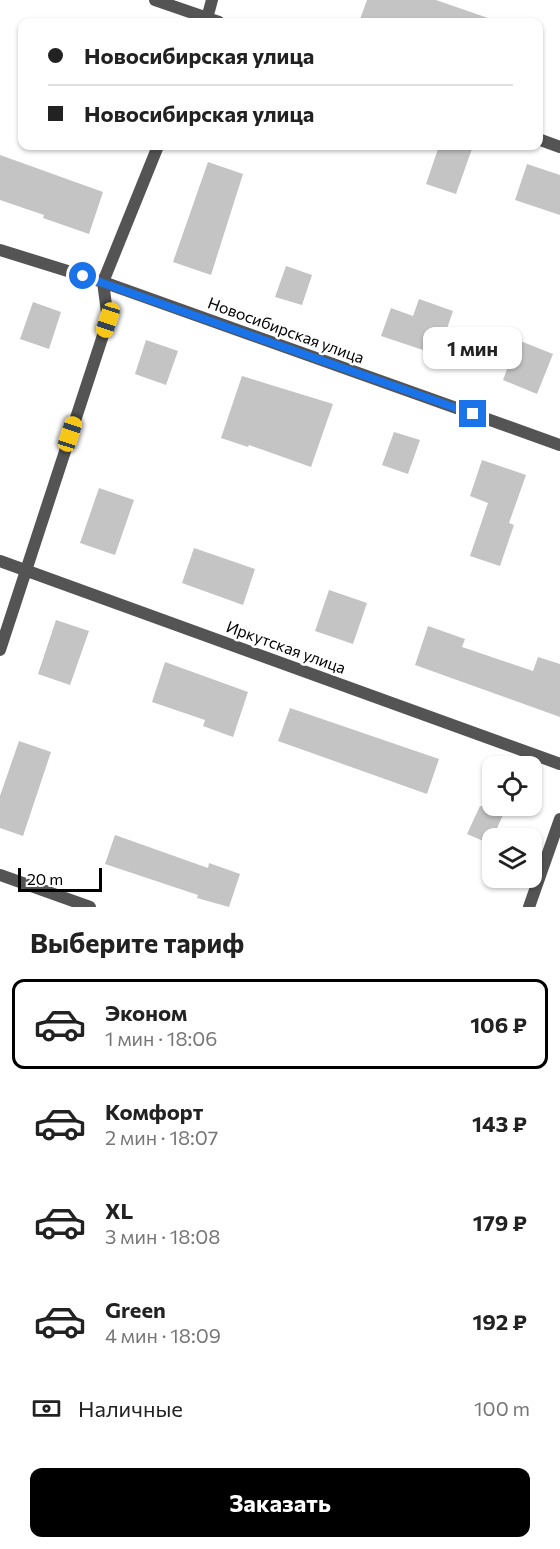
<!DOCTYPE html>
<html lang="ru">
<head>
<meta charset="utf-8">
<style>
  :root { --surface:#fff; --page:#f2f2f2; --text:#222; --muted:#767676; --line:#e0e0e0; --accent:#000 }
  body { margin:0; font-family:Commissioner,sans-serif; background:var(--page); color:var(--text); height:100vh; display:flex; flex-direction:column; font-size:22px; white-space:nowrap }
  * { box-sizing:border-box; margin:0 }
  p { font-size:20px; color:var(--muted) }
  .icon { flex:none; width:33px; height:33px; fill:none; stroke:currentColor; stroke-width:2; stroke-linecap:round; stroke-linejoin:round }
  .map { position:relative; height:907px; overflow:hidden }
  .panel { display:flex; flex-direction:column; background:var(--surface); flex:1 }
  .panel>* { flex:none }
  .hud { position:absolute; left:18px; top:18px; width:525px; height:132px; border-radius:12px; box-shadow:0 2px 4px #0004; display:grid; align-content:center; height:132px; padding:0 30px; background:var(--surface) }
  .fabs { position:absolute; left:482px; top:756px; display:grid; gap:12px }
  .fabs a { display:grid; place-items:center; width:60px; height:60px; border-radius:12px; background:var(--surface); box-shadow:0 2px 4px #0004; font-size:30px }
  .scale { position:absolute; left:18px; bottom:15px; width:84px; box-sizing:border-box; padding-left:6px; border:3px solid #000; border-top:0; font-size:16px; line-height:21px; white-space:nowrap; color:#000; -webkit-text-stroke:4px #fff; paint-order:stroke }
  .end { position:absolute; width:27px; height:27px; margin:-14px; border:8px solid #1a73e8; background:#fff; box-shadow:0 0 0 3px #fff }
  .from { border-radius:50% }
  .bubble { position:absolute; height:42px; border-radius:12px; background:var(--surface); box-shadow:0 2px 4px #0004; font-size:20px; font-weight:700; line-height:42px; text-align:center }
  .car { position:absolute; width:18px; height:36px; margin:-18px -9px; border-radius:8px; box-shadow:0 0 4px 2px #0007; background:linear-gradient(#f5c518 24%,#345 0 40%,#f5c518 0 76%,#345 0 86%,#f5c518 0) }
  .hud b { display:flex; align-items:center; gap:21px; height:57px; font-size:22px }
  .hud b+b { border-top:2px solid var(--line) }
  .hud i { width:15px; height:15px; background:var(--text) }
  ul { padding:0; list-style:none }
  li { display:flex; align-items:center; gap:18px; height:90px; margin:0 12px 9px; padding:0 18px; border:3px solid transparent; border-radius:12px }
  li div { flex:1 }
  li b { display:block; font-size:22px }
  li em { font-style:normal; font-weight:700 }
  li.active { border-color:var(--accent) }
  li>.icon { width:54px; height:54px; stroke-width:1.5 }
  h2 { padding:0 30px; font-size:27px; line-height:72px }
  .pay { display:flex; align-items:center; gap:15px; height:66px; padding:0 30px; font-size:22px }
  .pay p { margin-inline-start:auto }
  .cta { display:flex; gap:12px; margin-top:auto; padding:12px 30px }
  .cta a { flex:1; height:69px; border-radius:12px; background:var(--accent); color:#fff; font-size:24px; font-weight:700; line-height:69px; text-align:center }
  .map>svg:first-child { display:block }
  .building { fill:#c4c4c4 }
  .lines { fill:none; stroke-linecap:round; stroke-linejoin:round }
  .minor { stroke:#545454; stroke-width:12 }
  .route { stroke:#1a73e8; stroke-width:8 }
  .labels { text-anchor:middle; stroke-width:5; stroke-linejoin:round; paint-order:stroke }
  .street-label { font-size:16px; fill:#000; stroke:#fff }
</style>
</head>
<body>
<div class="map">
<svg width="560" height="907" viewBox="0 0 560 907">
  <rect width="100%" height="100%" fill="#fff"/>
  <path class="building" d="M367,0H436L491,19L490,22H359Z
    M439,146H473L456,194L426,184Z
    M0,155L103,192L89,234L43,218L44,215L0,200Z
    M208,162L243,174L211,275L173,262Z
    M527,164L560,175V215L515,200Z
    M286,266L312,275L302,305L275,297Z
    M419,299L453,311L438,355L381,336L391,308L413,316Z
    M33,302L61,312L49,349L20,339Z
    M146,340L178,351L166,385L135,374Z
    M518,340L553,354L537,394L503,380Z
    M242,376L333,404L311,467L249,445L248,447L221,438Z
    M394,432L420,440L408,474L382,465Z
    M482,460L526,475L509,523L514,525L500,566L470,556L488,503L470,496Z
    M99,488L134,500L115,555L80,543Z
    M194,548L255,569L243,605L182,583Z
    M329,590L367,603L353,644L315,631Z
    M56,620L89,631L70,685L38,674Z
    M428,626L465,639L462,647L533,671L538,657L560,664V717L415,665Z
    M165,662L248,692L233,737L203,726L205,720L152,702Z
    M290,708L439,759L427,794L278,741Z
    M19,741L51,752L23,836L0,828V796Z
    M480,806H507L490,844L467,834Z
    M115,835L208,868L209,863L240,874L229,907L197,898L198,895L105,864Z"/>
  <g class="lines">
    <path class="minor" d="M155,0L219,22
      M206,22L212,0
      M538,139L560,147
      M0,250L103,282L560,445
      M0,561L560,764
      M0,650L108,320L103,282L158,146
      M0,875L90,907
      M529,907L560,819"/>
  </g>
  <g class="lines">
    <path class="route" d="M83,276L473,414"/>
  </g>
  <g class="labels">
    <g class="street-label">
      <text transform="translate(286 330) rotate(20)" y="6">Новосибирская улица</text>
      <text transform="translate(286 647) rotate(20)" y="6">Иркутская улица</text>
    </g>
  </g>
</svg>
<div class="fabs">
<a><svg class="icon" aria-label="locate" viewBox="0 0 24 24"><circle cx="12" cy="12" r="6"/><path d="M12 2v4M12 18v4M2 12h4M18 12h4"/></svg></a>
<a><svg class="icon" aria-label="layers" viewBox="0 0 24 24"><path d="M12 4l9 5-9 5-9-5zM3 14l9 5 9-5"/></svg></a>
</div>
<div class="scale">20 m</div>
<i class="end from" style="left:83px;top:276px"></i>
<i class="end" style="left:473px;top:414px"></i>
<div class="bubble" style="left:423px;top:327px;width:99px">1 мин</div>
<i class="car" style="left:108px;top:320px;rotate:198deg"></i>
<i class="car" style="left:70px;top:434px;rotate:18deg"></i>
<div class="hud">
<b><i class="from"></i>Новосибирская улица</b>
<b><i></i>Новосибирская улица</b>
</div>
</div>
<section class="panel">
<h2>Выберите тариф</h2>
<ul>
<li class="active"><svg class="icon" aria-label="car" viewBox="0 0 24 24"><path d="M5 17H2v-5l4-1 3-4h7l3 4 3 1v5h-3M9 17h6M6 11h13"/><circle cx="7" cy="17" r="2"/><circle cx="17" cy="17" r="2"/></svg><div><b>Эконом</b><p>1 мин · 18:06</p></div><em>106 ₽</em></li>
<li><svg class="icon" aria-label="car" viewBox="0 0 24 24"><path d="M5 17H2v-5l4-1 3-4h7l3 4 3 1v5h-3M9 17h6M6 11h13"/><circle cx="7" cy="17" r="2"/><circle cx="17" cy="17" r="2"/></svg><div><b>Комфорт</b><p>2 мин · 18:07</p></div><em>143 ₽</em></li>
<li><svg class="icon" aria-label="car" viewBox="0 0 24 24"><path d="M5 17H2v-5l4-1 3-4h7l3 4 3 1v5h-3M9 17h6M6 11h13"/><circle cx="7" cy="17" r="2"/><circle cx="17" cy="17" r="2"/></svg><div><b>XL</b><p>3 мин · 18:08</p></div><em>179 ₽</em></li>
<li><svg class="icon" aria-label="car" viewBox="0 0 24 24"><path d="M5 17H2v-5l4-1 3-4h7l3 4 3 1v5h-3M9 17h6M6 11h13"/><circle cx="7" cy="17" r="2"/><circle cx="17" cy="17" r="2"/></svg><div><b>Green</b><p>4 мин · 18:09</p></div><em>192 ₽</em></li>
</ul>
<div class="pay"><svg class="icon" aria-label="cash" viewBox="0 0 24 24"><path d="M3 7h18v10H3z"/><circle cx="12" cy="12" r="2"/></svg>Наличные<p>100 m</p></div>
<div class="cta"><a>Заказать</a></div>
</section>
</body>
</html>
